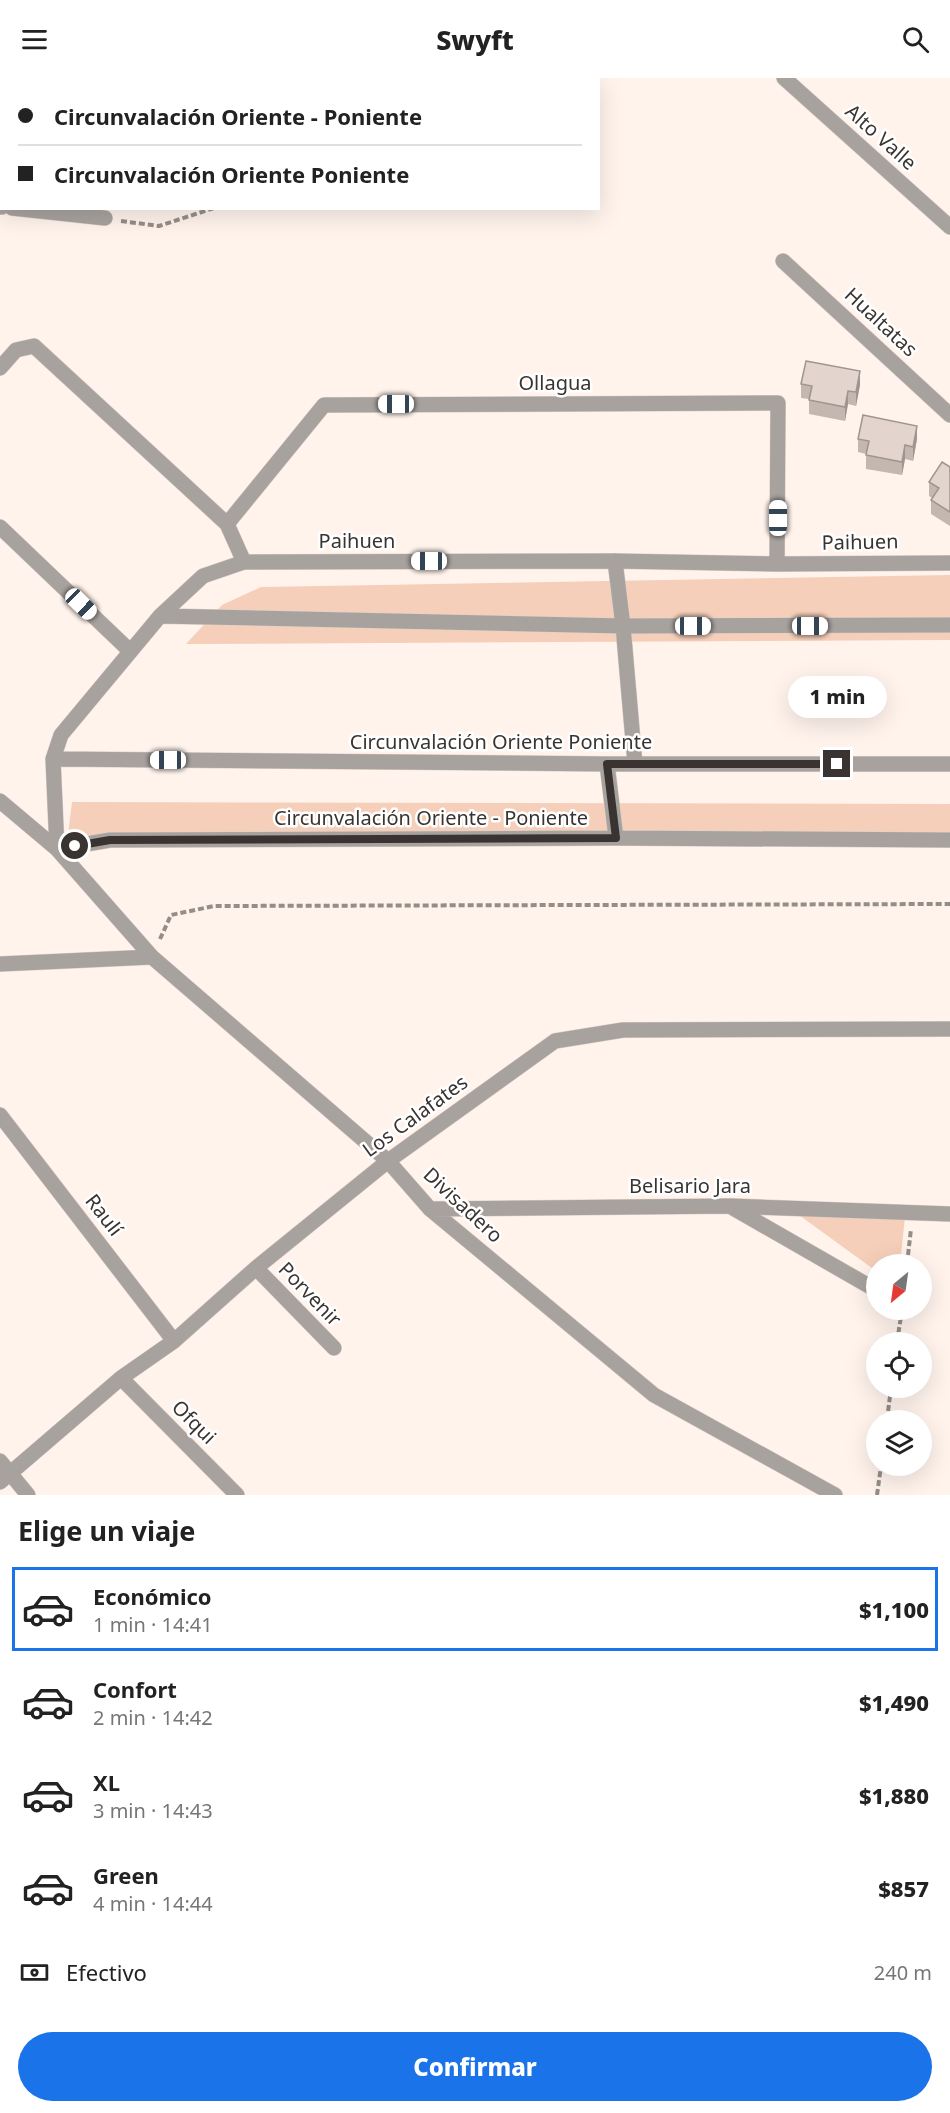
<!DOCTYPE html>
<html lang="es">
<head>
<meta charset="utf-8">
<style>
  :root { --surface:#fff; --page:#f2f2f2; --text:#222; --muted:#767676; --line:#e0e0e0; --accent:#1a73e8 }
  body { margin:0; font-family:"Noto Sans",sans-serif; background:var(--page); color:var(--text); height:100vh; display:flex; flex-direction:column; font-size:22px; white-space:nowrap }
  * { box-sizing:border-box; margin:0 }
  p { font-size:20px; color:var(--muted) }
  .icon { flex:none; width:33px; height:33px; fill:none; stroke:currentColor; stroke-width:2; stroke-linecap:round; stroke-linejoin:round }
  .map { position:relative; height:1417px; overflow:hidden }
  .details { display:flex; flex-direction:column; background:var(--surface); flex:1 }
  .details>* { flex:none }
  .top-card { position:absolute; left:0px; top:0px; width:600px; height:132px; box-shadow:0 6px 24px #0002; display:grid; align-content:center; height:132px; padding:0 18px; background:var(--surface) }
  .needle { width:39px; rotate:209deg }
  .controls { position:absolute; left:866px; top:1176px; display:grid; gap:12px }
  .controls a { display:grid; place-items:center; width:66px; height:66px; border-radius:50%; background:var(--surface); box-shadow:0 6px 24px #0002; font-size:30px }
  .end { position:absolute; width:27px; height:27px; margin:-14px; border:8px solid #393431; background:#fff; box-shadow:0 0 0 3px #fff }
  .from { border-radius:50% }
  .bubble { position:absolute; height:42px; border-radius:21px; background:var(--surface); box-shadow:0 6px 24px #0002; font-size:20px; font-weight:800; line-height:42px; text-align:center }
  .car { position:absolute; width:18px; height:36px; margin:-18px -9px; border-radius:8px; box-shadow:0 0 4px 2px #0007; background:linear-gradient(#fff 24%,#345 0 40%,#fff 0 76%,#345 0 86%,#fff 0) }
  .top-card b { display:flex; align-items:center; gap:21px; height:57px; font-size:22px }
  .top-card b+b { border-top:2px solid var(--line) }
  .top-card i { width:15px; height:15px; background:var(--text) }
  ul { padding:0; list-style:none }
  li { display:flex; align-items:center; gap:18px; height:84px; margin:0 12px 9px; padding:0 6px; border:3px solid transparent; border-radius:0px }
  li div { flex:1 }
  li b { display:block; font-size:22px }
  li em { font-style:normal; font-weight:800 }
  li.on { border-color:var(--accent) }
  li>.icon { width:54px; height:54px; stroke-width:1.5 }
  h2 { padding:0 18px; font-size:27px; line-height:72px }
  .pay { display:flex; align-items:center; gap:15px; height:66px; padding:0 18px; font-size:22px }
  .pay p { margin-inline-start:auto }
  .action { display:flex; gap:12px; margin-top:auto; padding:12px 18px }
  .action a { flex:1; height:69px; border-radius:36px; background:var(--accent); color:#fff; font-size:24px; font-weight:800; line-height:69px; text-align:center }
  header { display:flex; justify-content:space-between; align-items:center; height:78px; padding:0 18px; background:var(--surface); font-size:27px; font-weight:800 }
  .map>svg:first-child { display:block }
  .green { fill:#f5cfb9 }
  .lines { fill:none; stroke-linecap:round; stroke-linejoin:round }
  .minor-casing { stroke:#dbd1ca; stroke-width:16 }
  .path { stroke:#958d88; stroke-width:4; stroke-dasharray:6 3; stroke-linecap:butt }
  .minor { stroke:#a8a29f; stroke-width:15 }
  .wall { fill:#c3b7b0 }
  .shaded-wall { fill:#9f9590 }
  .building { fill:#e3d5cd; stroke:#9f9590; stroke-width:1.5 }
  .route { stroke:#393431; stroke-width:8 }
  .labels { text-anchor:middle; stroke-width:5; stroke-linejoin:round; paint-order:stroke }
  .street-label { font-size:20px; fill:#393431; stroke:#fff }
</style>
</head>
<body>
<header><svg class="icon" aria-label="menu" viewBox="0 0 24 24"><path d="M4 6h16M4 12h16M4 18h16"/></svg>Swyft<svg class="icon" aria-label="search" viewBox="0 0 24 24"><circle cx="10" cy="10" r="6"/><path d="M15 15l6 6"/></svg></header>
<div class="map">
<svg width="950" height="1417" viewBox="0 0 950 1417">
  <rect width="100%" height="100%" fill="#fff3ec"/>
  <path class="green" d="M950,497V562L186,566L222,527L261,509Z
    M72,724L950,726V768L67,765Z
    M781,1124L906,1130L900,1186H876V1193Z"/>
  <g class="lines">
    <defs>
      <path id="minor" d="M784,0L950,149
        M86,2L87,0
        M0,35H2
        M0,129H2
        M12,130L105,140
        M783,183L950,337
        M0,290L16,272L34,268L227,446L244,484
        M227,446L324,327L778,325L777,486
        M0,449L130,573
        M615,483L623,548L635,686
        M950,485L777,486L615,483L244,484L203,498L160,538L61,657L53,681L57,771L110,762L616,760L950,762
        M160,538L623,548L950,547
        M53,681L607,686H950
        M607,686L616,760
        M0,723L57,771L152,879L388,1083L430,1131L654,1317L835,1417
        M0,886L152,879
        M0,1037L174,1263
        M733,1130L876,1212
        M430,1131L731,1128L950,1136
        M256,1190L334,1270
        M121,1300L237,1417
        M0,1383L28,1417
        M0,1404L121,1300L174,1263L256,1190L388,1083L555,963L623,952L950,951"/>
    </defs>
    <use href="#minor" class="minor-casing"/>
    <path class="path" d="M121,143L159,148L214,130
      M160,861L171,837L214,828L950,826
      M907,1186L911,1151
      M897,1264L902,1232
      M887,1342L891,1310
      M877,1417L881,1388"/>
    <use href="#minor" class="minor"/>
  </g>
  <path class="wall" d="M801,306L860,307L856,328L848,326L845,343L809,336V321L801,320Z
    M858,361H917L913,383L905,381L902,397L866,391V376L858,374Z
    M950,389V448L931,436V422L932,420L929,418V404Z"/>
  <path class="shaded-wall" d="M860,293V307L856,328V314Z
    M848,313V326L845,343V329Z
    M917,348V361L913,383V369Z
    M905,367V381L902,397V384Z"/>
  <path class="building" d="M806,283L860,293L856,314L848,313L845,329L809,322L812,308L801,306Z
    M863,337L917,348L913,369L905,367L902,384L866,377L869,363L858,361Z
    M942,384L950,389V434L931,422L939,410L929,404Z"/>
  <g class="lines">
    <path class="route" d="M75,768L110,762L616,760L607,686H837"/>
  </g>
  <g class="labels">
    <g class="street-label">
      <text transform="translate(881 59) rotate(42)" y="7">Alto Valle</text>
      <text transform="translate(881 244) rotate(43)" y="7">Hualtatas</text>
      <text x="555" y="312">Ollagua</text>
      <text x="357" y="470">Paihuen</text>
      <text transform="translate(860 464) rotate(-1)" y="7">Paihuen</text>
      <text x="501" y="671">Circunvalación Oriente Poniente</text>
      <text x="431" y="747">Circunvalación Oriente - Poniente</text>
      <text transform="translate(415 1038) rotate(-36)" y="7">Los Calafates</text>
      <text x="690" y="1115">Belisario Jara</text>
      <text transform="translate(463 1127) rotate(43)" y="7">Divisadero</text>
      <text transform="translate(104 1137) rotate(52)" y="7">Raulí</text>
      <text transform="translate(310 1216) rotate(46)" y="7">Porvenir</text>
      <text transform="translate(194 1344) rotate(45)" y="7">Ofqui</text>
    </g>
  </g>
</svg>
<div class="controls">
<a><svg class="needle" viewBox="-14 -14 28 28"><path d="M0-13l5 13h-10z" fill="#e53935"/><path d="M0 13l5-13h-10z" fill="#767676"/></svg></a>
<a><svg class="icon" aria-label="locate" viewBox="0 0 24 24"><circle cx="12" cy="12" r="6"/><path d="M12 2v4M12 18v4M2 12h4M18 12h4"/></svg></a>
<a><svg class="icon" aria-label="layers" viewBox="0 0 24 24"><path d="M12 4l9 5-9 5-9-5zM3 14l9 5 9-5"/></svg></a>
</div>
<i class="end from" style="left:75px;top:768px"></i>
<i class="end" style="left:837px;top:686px"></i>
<div class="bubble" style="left:788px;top:598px;width:99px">1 min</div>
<i class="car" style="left:396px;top:326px;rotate:270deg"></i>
<i class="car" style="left:778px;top:440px;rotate:0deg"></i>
<i class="car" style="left:429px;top:483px;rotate:270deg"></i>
<i class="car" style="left:81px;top:526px;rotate:134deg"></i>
<i class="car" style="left:693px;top:548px;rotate:90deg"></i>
<i class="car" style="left:810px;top:548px;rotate:90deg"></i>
<i class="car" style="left:168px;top:682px;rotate:270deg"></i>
<div class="top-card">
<b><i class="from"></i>Circunvalación Oriente - Poniente</b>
<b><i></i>Circunvalación Oriente Poniente</b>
</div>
</div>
<section class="details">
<h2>Elige un viaje</h2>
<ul>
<li class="on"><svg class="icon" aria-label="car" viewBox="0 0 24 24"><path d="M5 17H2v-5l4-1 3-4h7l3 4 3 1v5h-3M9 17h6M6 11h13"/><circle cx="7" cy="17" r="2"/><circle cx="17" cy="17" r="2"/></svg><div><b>Económico</b><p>1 min · 14:41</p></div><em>$1,100</em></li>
<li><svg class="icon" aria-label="car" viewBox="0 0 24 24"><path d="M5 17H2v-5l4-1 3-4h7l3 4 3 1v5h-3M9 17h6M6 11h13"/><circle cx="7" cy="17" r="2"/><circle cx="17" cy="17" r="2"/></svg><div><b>Confort</b><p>2 min · 14:42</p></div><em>$1,490</em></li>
<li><svg class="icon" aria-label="car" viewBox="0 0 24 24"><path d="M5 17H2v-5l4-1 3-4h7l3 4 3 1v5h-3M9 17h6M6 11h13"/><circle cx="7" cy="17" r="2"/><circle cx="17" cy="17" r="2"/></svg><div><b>XL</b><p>3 min · 14:43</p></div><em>$1,880</em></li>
<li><svg class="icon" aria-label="car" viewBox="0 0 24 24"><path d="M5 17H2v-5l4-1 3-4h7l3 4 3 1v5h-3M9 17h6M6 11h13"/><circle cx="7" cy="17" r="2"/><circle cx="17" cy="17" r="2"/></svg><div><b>Green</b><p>4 min · 14:44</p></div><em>$857</em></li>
</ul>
<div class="pay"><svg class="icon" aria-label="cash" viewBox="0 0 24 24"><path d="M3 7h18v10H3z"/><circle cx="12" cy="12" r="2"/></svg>Efectivo<p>240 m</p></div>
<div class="action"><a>Confirmar</a></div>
</section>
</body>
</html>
